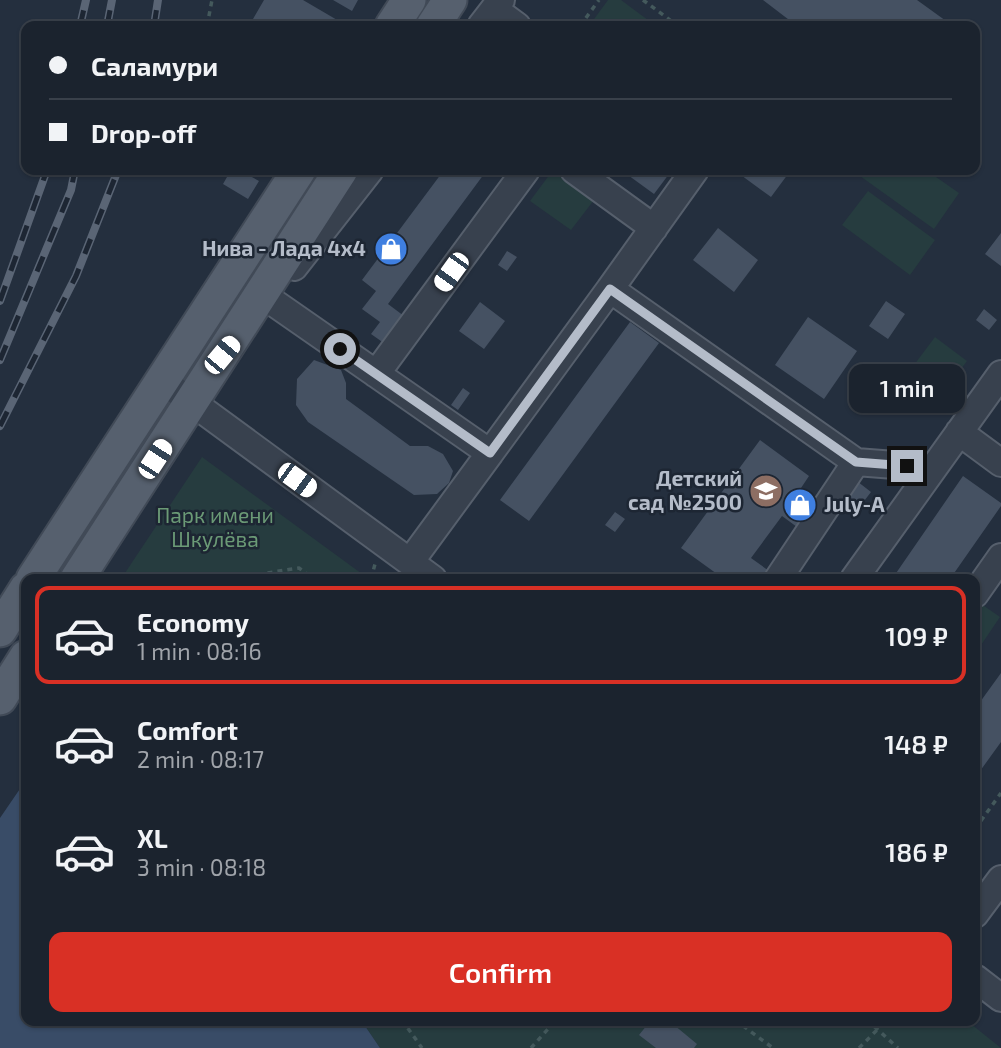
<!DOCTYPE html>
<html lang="en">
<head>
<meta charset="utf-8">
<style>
  :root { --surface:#1b232e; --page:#282f3a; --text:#f1f3f6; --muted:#a0a4aa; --line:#39404a; --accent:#d93025 }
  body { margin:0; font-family:"Exo 2",sans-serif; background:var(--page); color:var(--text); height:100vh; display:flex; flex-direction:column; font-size:26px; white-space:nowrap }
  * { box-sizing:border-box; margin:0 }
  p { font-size:23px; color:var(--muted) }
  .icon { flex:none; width:38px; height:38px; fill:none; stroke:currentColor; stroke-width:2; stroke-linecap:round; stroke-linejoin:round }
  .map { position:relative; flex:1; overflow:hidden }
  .side { position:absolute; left:21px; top:574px; width:959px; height:452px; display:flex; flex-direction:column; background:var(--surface); border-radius:14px; box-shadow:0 2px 5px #0004,0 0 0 2px var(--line) }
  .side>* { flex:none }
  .banner { position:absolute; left:21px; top:21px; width:959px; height:154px; border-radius:14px; box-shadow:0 2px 5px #0004,0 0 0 2px var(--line); display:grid; align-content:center; height:154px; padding:0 28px; background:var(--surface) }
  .end { position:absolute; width:32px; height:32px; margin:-16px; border:9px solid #b4bcc9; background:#111; box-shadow:0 0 0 4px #111 }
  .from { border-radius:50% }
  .bubble { position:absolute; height:49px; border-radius:14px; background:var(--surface); box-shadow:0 2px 5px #0004,0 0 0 2px var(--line); font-size:23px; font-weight:600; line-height:49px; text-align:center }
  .car { position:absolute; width:21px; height:42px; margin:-21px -10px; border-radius:9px; box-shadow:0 0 5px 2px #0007; background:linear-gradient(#fff 24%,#345 0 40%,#fff 0 76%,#345 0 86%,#fff 0) }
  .banner b { display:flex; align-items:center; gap:24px; height:66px; font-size:26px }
  .banner b+b { border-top:2px solid var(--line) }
  .banner i { width:18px; height:18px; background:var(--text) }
  ul { padding:12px 0 0; list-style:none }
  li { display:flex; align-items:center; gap:21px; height:98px; margin:0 14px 10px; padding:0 14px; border:4px solid transparent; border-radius:14px }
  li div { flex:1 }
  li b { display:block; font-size:26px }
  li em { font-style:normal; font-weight:600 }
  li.on { border-color:var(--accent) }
  li>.icon { width:63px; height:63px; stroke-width:1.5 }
  .button { display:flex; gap:14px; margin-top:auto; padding:14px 28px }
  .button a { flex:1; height:80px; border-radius:14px; background:var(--accent); color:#fff; font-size:28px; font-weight:600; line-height:80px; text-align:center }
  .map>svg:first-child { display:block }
  .green { fill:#263c3f }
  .water { fill:#394c67 }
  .building { fill:#455162 }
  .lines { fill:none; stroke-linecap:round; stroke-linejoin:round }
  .minor-casing { stroke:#565f6c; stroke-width:30 }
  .major-casing { stroke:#414a57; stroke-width:37 }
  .path { stroke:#44595c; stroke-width:3.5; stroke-dasharray:5 5; stroke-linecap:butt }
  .minor { stroke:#38414e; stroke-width:26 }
  .major { stroke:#56606e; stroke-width:33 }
  .rail-casing { stroke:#5a6575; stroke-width:8 }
  .rail { stroke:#1d2633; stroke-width:5; stroke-dasharray:16; stroke-linecap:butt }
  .route { stroke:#b4bcc9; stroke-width:9 }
  .labels { text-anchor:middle; stroke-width:5; stroke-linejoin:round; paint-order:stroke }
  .poi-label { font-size:21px; font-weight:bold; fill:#b4bcc9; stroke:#1d2633; text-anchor:end }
  .park-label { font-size:21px; fill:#6b9a76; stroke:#1d2633 }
</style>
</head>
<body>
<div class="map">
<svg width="1001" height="1048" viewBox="0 0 1001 1048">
  <rect width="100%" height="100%" fill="#242f3e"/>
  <path class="green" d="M608,0H621L656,26H589Z
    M553,170L594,200L571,230L530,201Z
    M864,170H926L959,193L934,229L860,176Z
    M868,191L935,240L910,275L842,225Z
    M935,337L967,361L934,405L902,381Z
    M202,457L369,579H121Z
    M977,601L1000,617L975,654V605Z
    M361,1020H966L1001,1048H380Z"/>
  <path class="water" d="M26,780V1020H361L380,1048H0V818Z"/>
  <path class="building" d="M264,0H303L344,24L343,26H265L253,19Z
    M333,0H358L352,11Z
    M763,0H917L953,26H797Z
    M231,170H239L259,181L248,199L223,184Z
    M444,170H487L388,304L408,319L388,346L371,334L380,322L362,309L376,291L362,280Z
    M621,170H672L654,194Z
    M734,170H791L771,197Z
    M718,228L758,260L734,292L693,260Z
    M1001,233V266L985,254Z
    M507,251L517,257L507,271L498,265Z
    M886,301L905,314L888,339L869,326Z
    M480,302L505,321L484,349L459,331Z
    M984,309L997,320L989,330L976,320Z
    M808,317L857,351L824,399L775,365Z
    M630,322L659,343L529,521L500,500Z
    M314,360L341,370L346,383V399L372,418L410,446H428L443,454L453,471L449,483L437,494L414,495L308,422L296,405L297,379Z
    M463,388L470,393L458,410L451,405Z
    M760,440L809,476L799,491L815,503L797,527L782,516L751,558L776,576L774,579H724L681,548Z
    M963,476L1001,503V506L950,579H892Z
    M853,478L871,492L858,509L840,496Z
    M615,512L625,519L615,532L605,525Z
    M1001,673V742L975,778V709Z
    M651,1020H668L697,1044L694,1048H656L639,1035Z"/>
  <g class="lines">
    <defs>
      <path id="minor" d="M494,9L517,26
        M481,26L501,0
        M574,170L654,228
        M695,170L610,289L856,462L778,579
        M294,267L370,170
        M270,300L490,453L610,289
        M376,374L526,170
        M163,381L433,579
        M959,432L1001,463
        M856,462L933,468
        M410,562L490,453
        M854,579L1001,374
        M975,594L1001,557
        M975,914L1001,879
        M975,978L1001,998"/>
      <path id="major" d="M392,26L409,0
        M433,26L450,0
        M33,579L299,170
        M77,579L341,170
        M0,630L26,589
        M0,698L26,657"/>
    </defs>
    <use href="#minor" class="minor-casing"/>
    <use href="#major" class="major-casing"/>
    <path class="path" d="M643,0L678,26
      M207,26L212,0
      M580,26L599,0
      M228,579L299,568L314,579
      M371,579L375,564
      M975,829L1001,793
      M402,1020L422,1048
      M735,1020L773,1048
      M867,1020L898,1048
      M633,1024L637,1020
      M531,1048L556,1020
      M859,1048L887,1020"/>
    <use href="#minor" class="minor"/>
    <use href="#major" class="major"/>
    <defs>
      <path id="rail" d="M80,26L86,0
        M107,26L112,0
        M154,26L158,0
        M0,301L47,170
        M0,360L71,190L75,170
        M0,426L76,276L118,170"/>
    </defs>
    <use href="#rail" class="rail-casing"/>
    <use href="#rail" class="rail"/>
  </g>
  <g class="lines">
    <path class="route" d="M340,349L490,453L610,289L856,462L907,466"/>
  </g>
  <defs>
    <symbol id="shop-disc" viewBox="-11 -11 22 22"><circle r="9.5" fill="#3f7fe0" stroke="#1d2633"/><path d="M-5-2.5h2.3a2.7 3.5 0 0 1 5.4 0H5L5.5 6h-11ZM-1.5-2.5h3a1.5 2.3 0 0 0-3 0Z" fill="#fff"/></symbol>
    <symbol id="school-disc" viewBox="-11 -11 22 22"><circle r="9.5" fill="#8d6e63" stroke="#1d2633"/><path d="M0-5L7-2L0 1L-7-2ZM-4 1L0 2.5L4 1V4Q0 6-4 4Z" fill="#fff"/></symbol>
  </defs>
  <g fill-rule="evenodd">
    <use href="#shop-disc" x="372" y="230" width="38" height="38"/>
    <use href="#school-disc" x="747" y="472" width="38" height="38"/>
    <use href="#shop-disc" x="781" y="486" width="38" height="38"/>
  </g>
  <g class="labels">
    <g class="poi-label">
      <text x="366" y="256">Нива - Лада 4х4</text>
      <text x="742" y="486">Детский<tspan x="742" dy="24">сад №2500</tspan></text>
      <text x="824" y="512" text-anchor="start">July-A</text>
    </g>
    <g class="park-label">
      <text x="215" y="523">Парк имени<tspan x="215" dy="24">Шкулёва</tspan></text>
    </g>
  </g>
</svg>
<i class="end from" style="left:340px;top:349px"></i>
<i class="end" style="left:907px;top:466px"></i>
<div class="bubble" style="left:849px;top:364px;width:116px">1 min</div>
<i class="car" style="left:451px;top:272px;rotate:216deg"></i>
<i class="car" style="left:222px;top:355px;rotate:40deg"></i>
<i class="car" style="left:155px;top:459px;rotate:33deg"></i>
<i class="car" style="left:297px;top:480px;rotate:126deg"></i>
<div class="banner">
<b><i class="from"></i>Саламури</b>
<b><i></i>Drop-off</b>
</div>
<section class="side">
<ul>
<li class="on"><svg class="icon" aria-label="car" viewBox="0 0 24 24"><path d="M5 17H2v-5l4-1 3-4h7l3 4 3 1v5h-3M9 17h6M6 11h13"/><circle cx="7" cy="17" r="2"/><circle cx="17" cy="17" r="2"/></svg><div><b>Economy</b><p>1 min · 08:16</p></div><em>109 ₽</em></li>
<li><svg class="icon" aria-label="car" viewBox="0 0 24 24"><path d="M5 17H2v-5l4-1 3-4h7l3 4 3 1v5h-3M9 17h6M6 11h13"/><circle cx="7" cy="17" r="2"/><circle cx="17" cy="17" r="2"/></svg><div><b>Comfort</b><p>2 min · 08:17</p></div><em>148 ₽</em></li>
<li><svg class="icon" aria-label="car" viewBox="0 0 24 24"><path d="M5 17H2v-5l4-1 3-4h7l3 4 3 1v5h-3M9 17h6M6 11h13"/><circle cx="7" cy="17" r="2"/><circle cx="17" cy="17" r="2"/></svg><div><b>XL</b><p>3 min · 08:18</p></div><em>186 ₽</em></li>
</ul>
<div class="button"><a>Confirm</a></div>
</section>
</div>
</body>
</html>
